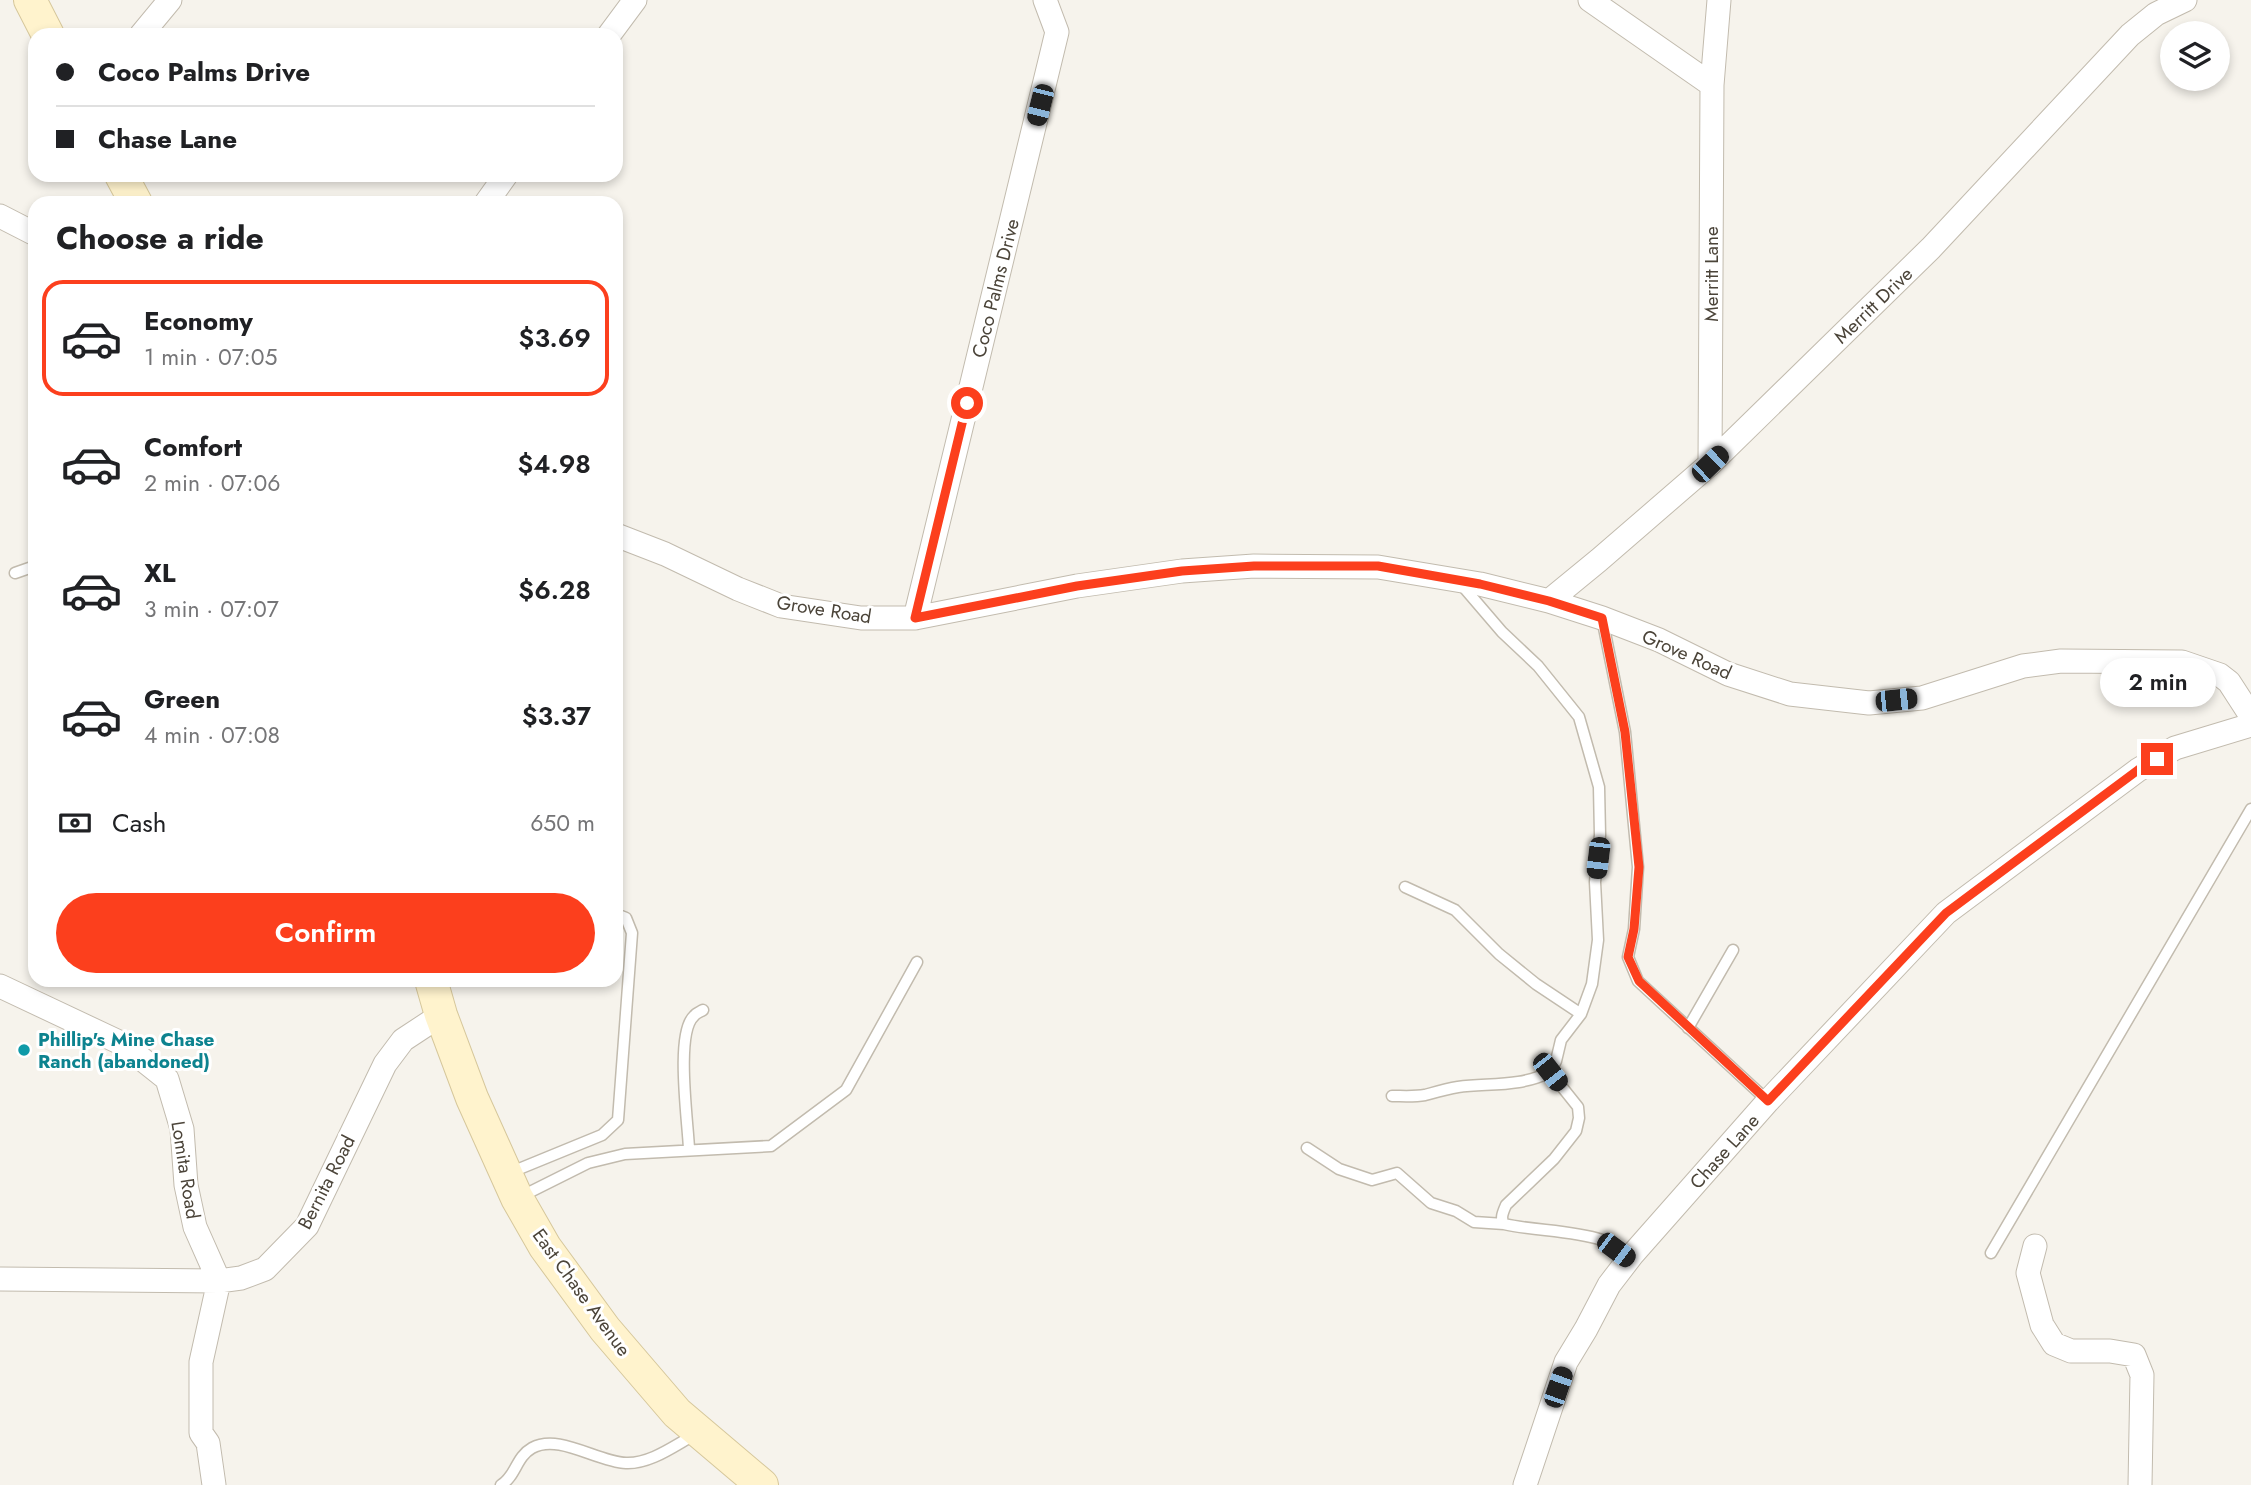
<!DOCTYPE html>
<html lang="en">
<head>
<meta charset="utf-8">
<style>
  :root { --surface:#fff; --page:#f6f6f6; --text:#202124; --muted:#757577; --line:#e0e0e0; --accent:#fc3f1d }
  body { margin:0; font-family:Jost,sans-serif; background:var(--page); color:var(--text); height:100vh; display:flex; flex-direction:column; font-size:26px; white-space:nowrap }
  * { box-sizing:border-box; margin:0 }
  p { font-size:23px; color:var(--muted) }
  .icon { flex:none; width:38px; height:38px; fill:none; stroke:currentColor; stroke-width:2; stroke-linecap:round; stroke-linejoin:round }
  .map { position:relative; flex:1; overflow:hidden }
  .details { position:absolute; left:28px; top:196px; width:595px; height:791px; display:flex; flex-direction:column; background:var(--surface); border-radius:21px; box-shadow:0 4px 10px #0003 }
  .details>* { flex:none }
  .guide { position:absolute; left:28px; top:28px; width:595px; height:154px; border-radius:21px; box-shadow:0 4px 10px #0003; display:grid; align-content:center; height:154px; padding:0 28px; background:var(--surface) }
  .tools { position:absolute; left:2160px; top:21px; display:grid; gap:14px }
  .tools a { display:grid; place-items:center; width:70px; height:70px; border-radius:50%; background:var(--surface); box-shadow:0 4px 10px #0003; font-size:35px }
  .end { position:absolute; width:32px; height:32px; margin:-16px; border:9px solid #fc3f1d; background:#fff; box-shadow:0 0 0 4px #fff }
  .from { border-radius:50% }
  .bubble { position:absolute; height:49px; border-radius:24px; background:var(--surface); box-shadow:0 4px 10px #0003; font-size:23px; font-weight:600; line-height:49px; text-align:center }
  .car { position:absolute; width:21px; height:42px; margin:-21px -10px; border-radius:9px; box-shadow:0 0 5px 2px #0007; background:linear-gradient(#222 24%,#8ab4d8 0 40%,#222 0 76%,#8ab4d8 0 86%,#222 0) }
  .guide b { display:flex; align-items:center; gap:24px; height:66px; font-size:26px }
  .guide b+b { border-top:2px solid var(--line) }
  .guide i { width:18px; height:18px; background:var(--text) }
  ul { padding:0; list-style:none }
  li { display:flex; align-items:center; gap:21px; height:116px; margin:0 14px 10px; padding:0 14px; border:4px solid transparent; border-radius:21px }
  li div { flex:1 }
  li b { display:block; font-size:26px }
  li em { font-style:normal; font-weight:600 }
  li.active { border-color:var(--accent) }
  li>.icon { width:63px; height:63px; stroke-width:1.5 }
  h2 { padding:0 28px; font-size:32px; line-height:84px }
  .pay { display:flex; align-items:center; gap:18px; height:77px; padding:0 28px; font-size:26px }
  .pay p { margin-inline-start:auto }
  .action { display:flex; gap:14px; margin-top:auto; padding:14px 28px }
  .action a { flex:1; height:80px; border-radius:42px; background:var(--accent); color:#fff; font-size:28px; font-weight:600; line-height:80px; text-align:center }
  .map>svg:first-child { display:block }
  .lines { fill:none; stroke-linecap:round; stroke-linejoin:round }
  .service-casing { stroke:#c2bbae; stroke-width:13 }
  .minor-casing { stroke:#c2bbae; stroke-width:25 }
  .secondary-casing { stroke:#d6c79b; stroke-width:34 }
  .service { stroke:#fff; stroke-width:10 }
  .minor { stroke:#fff; stroke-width:23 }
  .secondary { stroke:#fff3cd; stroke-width:32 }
  .route { stroke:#fc3f1d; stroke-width:9 }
  .culture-dot { fill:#0f9aa8; stroke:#fff; stroke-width:2.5 }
  .labels { text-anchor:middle; stroke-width:6; stroke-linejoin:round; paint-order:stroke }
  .street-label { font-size:19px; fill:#4b4439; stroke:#fff }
  .culture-label { font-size:19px; font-weight:bold; fill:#0d838f; stroke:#fff; text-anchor:start }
</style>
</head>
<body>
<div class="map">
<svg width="2251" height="1485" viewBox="0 0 2251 1485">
  <rect width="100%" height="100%" fill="#f6f3ec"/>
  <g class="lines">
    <defs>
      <path id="service" d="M15,573L35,566
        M1602,618L1625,732L1638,867L1634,929L1628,957L1638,981L1768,1101
        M1405,887L1455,910L1499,954L1536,984L1581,1014L1592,984L1598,940L1595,882L1600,835L1599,787L1579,717L1538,666L1502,632L1460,583
        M1581,1014L1561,1040L1556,1061L1550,1072L1578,1107L1579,1118L1576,1131L1554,1159L1506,1205C1503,1212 1500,1218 1504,1224C1535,1231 1571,1230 1602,1240C1611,1243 1621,1253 1629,1259
        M1688,1028L1733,950
        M1392,1096C1402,1096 1414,1097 1425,1095C1436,1092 1446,1089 1458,1087C1490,1083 1521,1087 1550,1072
        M1307,1148L1339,1169L1372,1180L1397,1173L1431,1203L1456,1211L1474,1222L1504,1224
        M689,1149C688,1122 675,1033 694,1016C696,1013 700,1012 703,1010
        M509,1173L602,1135L618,1120L632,933L626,918L616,914
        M520,1197L588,1163L625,1154L771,1146L846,1090L917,962
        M1991,1253L2251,809
        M501,1485C516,1476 516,1457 532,1448C559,1433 597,1462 626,1463C651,1464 675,1445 696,1434"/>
      <path id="minor" d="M1590,0L1712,85
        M141,35L170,0
        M609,35L635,0
        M486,203L506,175
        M0,216L35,234
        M1710,464L1712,85L1719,0
        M616,535L665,554L738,589L781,606L861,618H915L1077,586L1182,571L1254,566L1378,567L1480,584L1549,601L1602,618L1659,640L1728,674L1790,694L1869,703L1922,698L2023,666L2061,661L2182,662L2220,675L2229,682L2251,716
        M1549,601L1599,560L1710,464L1931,248L2130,35L2156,14L2185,0
        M915,618L1057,32L1045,0
        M0,986L123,1044L167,1079L182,1129L186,1185L195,1227L219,1281L201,1362V1433L208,1443L214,1485
        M2035,1246L2028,1273L2042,1325L2054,1344L2071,1351H2110L2134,1355L2142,1375L2140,1485
        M0,1279L219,1281L241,1278L265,1269L307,1226L385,1064L403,1040L441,1015
        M1525,1485L1566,1362L1586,1329L1609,1285L1632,1255L1768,1101L1946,913L2138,770L2175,748L2251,725"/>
      <path id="secondary" d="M30,0L48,35
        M121,175L136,203
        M431,980L441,1015L472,1098L517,1198L545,1247L605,1329L677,1413L762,1485"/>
    </defs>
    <use href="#service" class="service-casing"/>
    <use href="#minor" class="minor-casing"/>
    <use href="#secondary" class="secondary-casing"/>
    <use href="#service" class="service"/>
    <use href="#minor" class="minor"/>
    <use href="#secondary" class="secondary"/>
  </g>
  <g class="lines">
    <path class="route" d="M967,403L915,618L1077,586L1182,571L1254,566H1378L1480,584L1549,601L1602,618L1625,732L1639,867L1634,929L1628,957L1639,981L1768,1101L1946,913L2138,770L2157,759"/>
  </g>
  <circle class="culture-dot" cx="24" cy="1050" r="7"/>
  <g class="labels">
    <g class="street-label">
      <text transform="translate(1711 274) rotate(-90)" y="7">Merritt Lane</text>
      <text transform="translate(995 288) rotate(-76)" y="7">Coco Palms Drive</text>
      <text transform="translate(1873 305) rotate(-44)" y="7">Merritt Drive</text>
      <text transform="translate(824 609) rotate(9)" y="7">Grove Road</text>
      <text transform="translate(1687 654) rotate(24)" y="7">Grove Road</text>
      <text transform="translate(1724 1151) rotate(-48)" y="7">Chase Lane</text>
      <text transform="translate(186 1170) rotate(81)" y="7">Lomita Road</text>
      <text transform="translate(326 1182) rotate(-63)" y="7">Bernita Road</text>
      <text transform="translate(582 1292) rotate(54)" y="7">East Chase Avenue</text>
    </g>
    <g class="culture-label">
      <text x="38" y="1046">Phillip's Mine Chase<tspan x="38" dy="22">Ranch (abandoned)</tspan></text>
    </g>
  </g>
</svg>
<div class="tools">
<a><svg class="icon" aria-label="layers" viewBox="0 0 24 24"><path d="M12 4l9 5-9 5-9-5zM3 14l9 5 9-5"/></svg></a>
</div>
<i class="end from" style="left:967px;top:403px"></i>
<i class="end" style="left:2157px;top:759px"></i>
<div class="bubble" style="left:2100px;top:658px;width:116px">2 min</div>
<i class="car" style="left:1040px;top:105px;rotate:194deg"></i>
<i class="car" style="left:1710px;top:464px;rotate:46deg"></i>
<i class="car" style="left:1896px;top:700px;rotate:84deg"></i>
<i class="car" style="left:1598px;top:858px;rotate:187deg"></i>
<i class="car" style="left:1550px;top:1072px;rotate:142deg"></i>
<i class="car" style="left:1616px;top:1250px;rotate:127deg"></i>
<i class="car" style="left:1558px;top:1387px;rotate:19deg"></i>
<div class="guide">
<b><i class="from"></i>Coco Palms Drive</b>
<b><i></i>Chase Lane</b>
</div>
<section class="details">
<h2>Choose a ride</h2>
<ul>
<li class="active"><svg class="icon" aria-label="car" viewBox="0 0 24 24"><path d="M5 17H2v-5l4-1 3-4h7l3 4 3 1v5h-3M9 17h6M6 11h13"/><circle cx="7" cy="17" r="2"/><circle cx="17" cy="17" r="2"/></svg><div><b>Economy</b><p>1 min · 07:05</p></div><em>$3.69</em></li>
<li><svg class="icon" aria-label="car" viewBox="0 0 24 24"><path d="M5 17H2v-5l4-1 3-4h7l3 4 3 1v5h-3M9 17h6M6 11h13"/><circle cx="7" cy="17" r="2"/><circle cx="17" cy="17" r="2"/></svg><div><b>Comfort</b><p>2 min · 07:06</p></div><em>$4.98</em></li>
<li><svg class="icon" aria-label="car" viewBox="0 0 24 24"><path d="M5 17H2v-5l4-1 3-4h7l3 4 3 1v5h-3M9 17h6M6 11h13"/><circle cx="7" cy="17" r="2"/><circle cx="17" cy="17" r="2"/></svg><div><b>XL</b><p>3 min · 07:07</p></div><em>$6.28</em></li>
<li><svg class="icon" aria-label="car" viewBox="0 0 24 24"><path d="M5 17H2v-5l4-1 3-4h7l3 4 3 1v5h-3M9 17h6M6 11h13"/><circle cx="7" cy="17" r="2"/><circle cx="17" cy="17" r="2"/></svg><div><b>Green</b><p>4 min · 07:08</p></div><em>$3.37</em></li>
</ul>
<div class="pay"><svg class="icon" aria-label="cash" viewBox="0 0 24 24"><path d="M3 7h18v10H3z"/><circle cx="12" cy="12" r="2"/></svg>Cash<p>650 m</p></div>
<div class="action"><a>Confirm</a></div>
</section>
</div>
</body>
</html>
